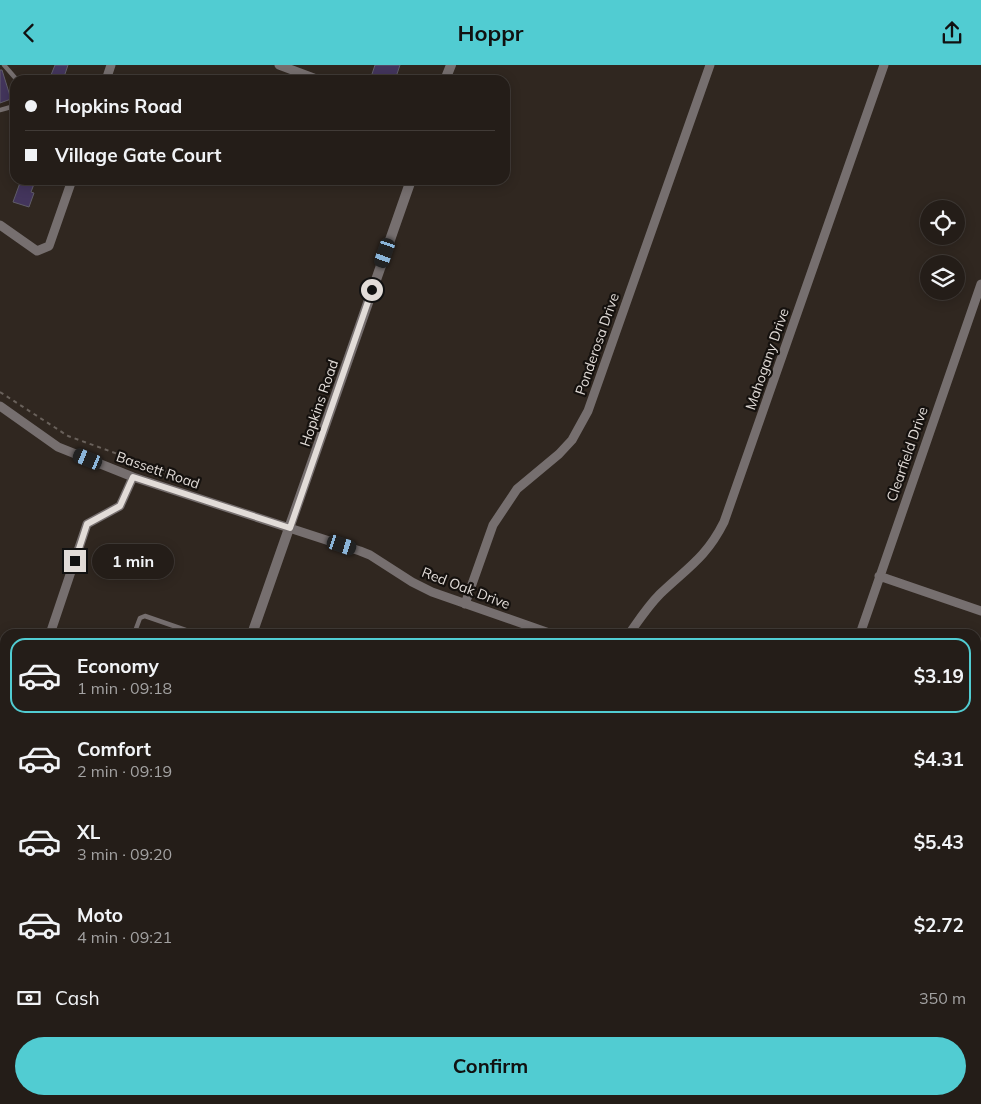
<!DOCTYPE html>
<html lang="en">
<head>
<meta charset="utf-8">
<style>
  :root { --surface:#241d18; --page:#2c2621; --text:#f1f3f6; --muted:#a3a2a2; --line:#413b37; --accent:#51ccd2 }
  body { margin:0; font-family:Mulish,sans-serif; background:var(--page); color:var(--text); height:100vh; display:flex; flex-direction:column; font-size:19px; white-space:nowrap }
  * { box-sizing:border-box; margin:0 }
  p { font-size:16px; color:var(--muted) }
  .icon { flex:none; width:28px; height:28px; fill:none; stroke:currentColor; stroke-width:2; stroke-linecap:round; stroke-linejoin:round }
  .map { position:relative; flex:1; overflow:hidden }
  .side { position:absolute; left:0px; top:564px; width:981px; height:476px; display:flex; flex-direction:column; background:var(--surface); border-radius:15px 15px 0 0; box-shadow:0 2px 12px #0003,0 0 0 1px var(--line) }
  .side>* { flex:none }
  .guide { position:absolute; left:10px; top:10px; width:500px; height:110px; border-radius:15px; box-shadow:0 2px 12px #0003,0 0 0 1px var(--line); display:grid; align-content:center; height:110px; padding:0 15px; background:var(--surface) }
  .controls { position:absolute; left:920px; top:135px; display:grid; gap:10px }
  .controls a { display:grid; place-items:center; width:45px; height:45px; border-radius:50%; background:var(--surface); box-shadow:0 2px 12px #0003,0 0 0 1px var(--line); font-size:25px }
  .end { position:absolute; width:22px; height:22px; margin:-11px; border:6px solid #e2dcd8; background:#111; box-shadow:0 0 0 2px #111 }
  .from { border-radius:50% }
  .bubble { position:absolute; height:35px; border-radius:18px; background:var(--surface); box-shadow:0 2px 12px #0003,0 0 0 1px var(--line); font-size:16px; font-weight:700; line-height:35px; text-align:center }
  .car { position:absolute; width:15px; height:30px; margin:-15px -8px; border-radius:6px; box-shadow:0 0 4px 1px #0007; background:linear-gradient(#222 24%,#8ab4d8 0 40%,#222 0 76%,#8ab4d8 0 86%,#222 0) }
  .guide b { display:flex; align-items:center; gap:18px; height:48px; font-size:19px }
  .guide b+b { border-top:1px solid var(--line) }
  .guide i { width:12px; height:12px; background:var(--text) }
  ul { padding:9px 0 0; list-style:none }
  li { display:flex; align-items:center; gap:15px; height:75px; margin:0 10px 8px; padding:0 5px; border:2px solid transparent; border-radius:15px }
  li div { flex:1 }
  li b { display:block; font-size:19px }
  li em { font-style:normal; font-weight:700 }
  li.selected { border-color:var(--accent) }
  li>.icon { width:45px; height:45px; stroke-width:1.5 }
  .pay { display:flex; align-items:center; gap:12px; height:55px; padding:0 15px; font-size:19px }
  .pay p { margin-inline-start:auto }
  .primary-button { display:flex; gap:10px; margin-top:auto; padding:10px 15px }
  .primary-button a { flex:1; height:58px; border-radius:30px; background:var(--accent); color:#111; font-size:20px; font-weight:700; line-height:58px; text-align:center }
  header { display:flex; justify-content:space-between; align-items:center; height:65px; padding:0 15px; background:var(--accent); color:#111; font-size:22px; font-weight:700 }
  .map>svg:first-child { display:block }
  .building { fill:#43355c; stroke:#605d68 }
  .lines { fill:none; stroke-linecap:round; stroke-linejoin:round }
  .path { stroke:#69615b; stroke-width:2; stroke-dasharray:4 4; stroke-linecap:butt }
  .service { stroke:#766f6f; stroke-width:4.5 }
  .minor { stroke:#766f6f; stroke-width:9 }
  .tertiary { stroke:#766f6f; stroke-width:10 }
  .route { stroke:#e2dcd8; stroke-width:6 }
  .labels { text-anchor:middle; stroke-width:4.5; stroke-linejoin:round; paint-order:stroke }
  .street-label { font-size:14px; fill:#e2dcd8; stroke:#15110e }
</style>
</head>
<body>
<header><svg class="icon" aria-label="back" viewBox="0 0 24 24"><path d="M15 5l-7 7 7 7"/></svg>Hoppr<svg class="icon" aria-label="share" viewBox="0 0 24 24"><path d="M12 15V3M7 8l5-5 5 5M5 13v7h14v-7"/></svg></header>
<div class="map">
<svg width="981" height="1039" viewBox="0 0 981 1039">
  <rect width="100%" height="100%" fill="#302720"/>
  <path class="building" d="M55,0H68L63,15L51,10Z
    M375,0H400L395,15H370Z
    M0,5H2L11,34L0,38Z
    M21,115L34,119L31,127L34,128L29,142L13,137Z"/>
  <g class="lines">
    <path class="path" d="M0,327L68,371L187,414"/>
    <path class="service" d="M4,0L17,15
      M0,45L11,42L15,36
      M134,569L140,553L145,551L197,569
      M0,934L2,927
      M0,973L5,977
      M40,1035L42,1036V1039"/>
    <path class="minor" d="M279,0L319,15
      M106,15L111,0
      M0,160L37,186L49,181L72,115
      M0,341L58,382L133,412L360,486L370,490L412,517L432,527L552,569
      M879,511L981,546
      M465,539L493,460L517,424L559,389L572,375L588,346L710,0
      M50,569L87,459L120,441L133,412
      M629,569C639,555 648,541 660,529C687,503 706,493 724,457L884,0
      M860,569L981,219
      M976,734L981,720
      M439,1035L441,1039
      M696,1039L698,1035
      M871,1039L872,1035"/>
    <path class="tertiary" d="M445,15L451,0
      M252,569L411,115
      M86,1039L88,1035"/>
  </g>
  <g class="lines">
    <path class="route" d="M75,496L87,459L120,441L133,412L290,463L372,225"/>
  </g>
  <g class="labels">
    <g class="street-label">
      <text transform="translate(597 279) rotate(-71)" y="5">Ponderosa Drive</text>
      <text transform="translate(767 294) rotate(-71)" y="5">Mahogany Drive</text>
      <text transform="translate(319 338) rotate(-71)" y="5">Hopkins Road</text>
      <text transform="translate(907 389) rotate(-71)" y="5">Clearfield Drive</text>
      <text transform="translate(158 405) rotate(19)" y="5">Bassett Road</text>
      <text transform="translate(466 523) rotate(21)" y="5">Red Oak Drive</text>
    </g>
  </g>
</svg>
<div class="controls">
<a><svg class="icon" aria-label="locate" viewBox="0 0 24 24"><circle cx="12" cy="12" r="6"/><path d="M12 2v4M12 18v4M2 12h4M18 12h4"/></svg></a>
<a><svg class="icon" aria-label="layers" viewBox="0 0 24 24"><path d="M12 4l9 5-9 5-9-5zM3 14l9 5 9-5"/></svg></a>
</div>
<i class="end from" style="left:372px;top:225px"></i>
<i class="end" style="left:75px;top:496px"></i>
<div class="bubble" style="left:92px;top:479px;width:82px">1 min</div>
<i class="car" style="left:385px;top:188px;rotate:199deg"></i>
<i class="car" style="left:88px;top:394px;rotate:292deg"></i>
<i class="car" style="left:342px;top:480px;rotate:108deg"></i>
<div class="guide">
<b><i class="from"></i>Hopkins Road</b>
<b><i></i>Village Gate Court</b>
</div>
<section class="side">
<ul>
<li class="selected"><svg class="icon" aria-label="car" viewBox="0 0 24 24"><path d="M5 17H2v-5l4-1 3-4h7l3 4 3 1v5h-3M9 17h6M6 11h13"/><circle cx="7" cy="17" r="2"/><circle cx="17" cy="17" r="2"/></svg><div><b>Economy</b><p>1 min · 09:18</p></div><em>$3.19</em></li>
<li><svg class="icon" aria-label="car" viewBox="0 0 24 24"><path d="M5 17H2v-5l4-1 3-4h7l3 4 3 1v5h-3M9 17h6M6 11h13"/><circle cx="7" cy="17" r="2"/><circle cx="17" cy="17" r="2"/></svg><div><b>Comfort</b><p>2 min · 09:19</p></div><em>$4.31</em></li>
<li><svg class="icon" aria-label="car" viewBox="0 0 24 24"><path d="M5 17H2v-5l4-1 3-4h7l3 4 3 1v5h-3M9 17h6M6 11h13"/><circle cx="7" cy="17" r="2"/><circle cx="17" cy="17" r="2"/></svg><div><b>XL</b><p>3 min · 09:20</p></div><em>$5.43</em></li>
<li><svg class="icon" aria-label="car" viewBox="0 0 24 24"><path d="M5 17H2v-5l4-1 3-4h7l3 4 3 1v5h-3M9 17h6M6 11h13"/><circle cx="7" cy="17" r="2"/><circle cx="17" cy="17" r="2"/></svg><div><b>Moto</b><p>4 min · 09:21</p></div><em>$2.72</em></li>
</ul>
<div class="pay"><svg class="icon" aria-label="cash" viewBox="0 0 24 24"><path d="M3 7h18v10H3z"/><circle cx="12" cy="12" r="2"/></svg>Cash<p>350 m</p></div>
<div class="primary-button"><a>Confirm</a></div>
</section>
</div>
</body>
</html>
